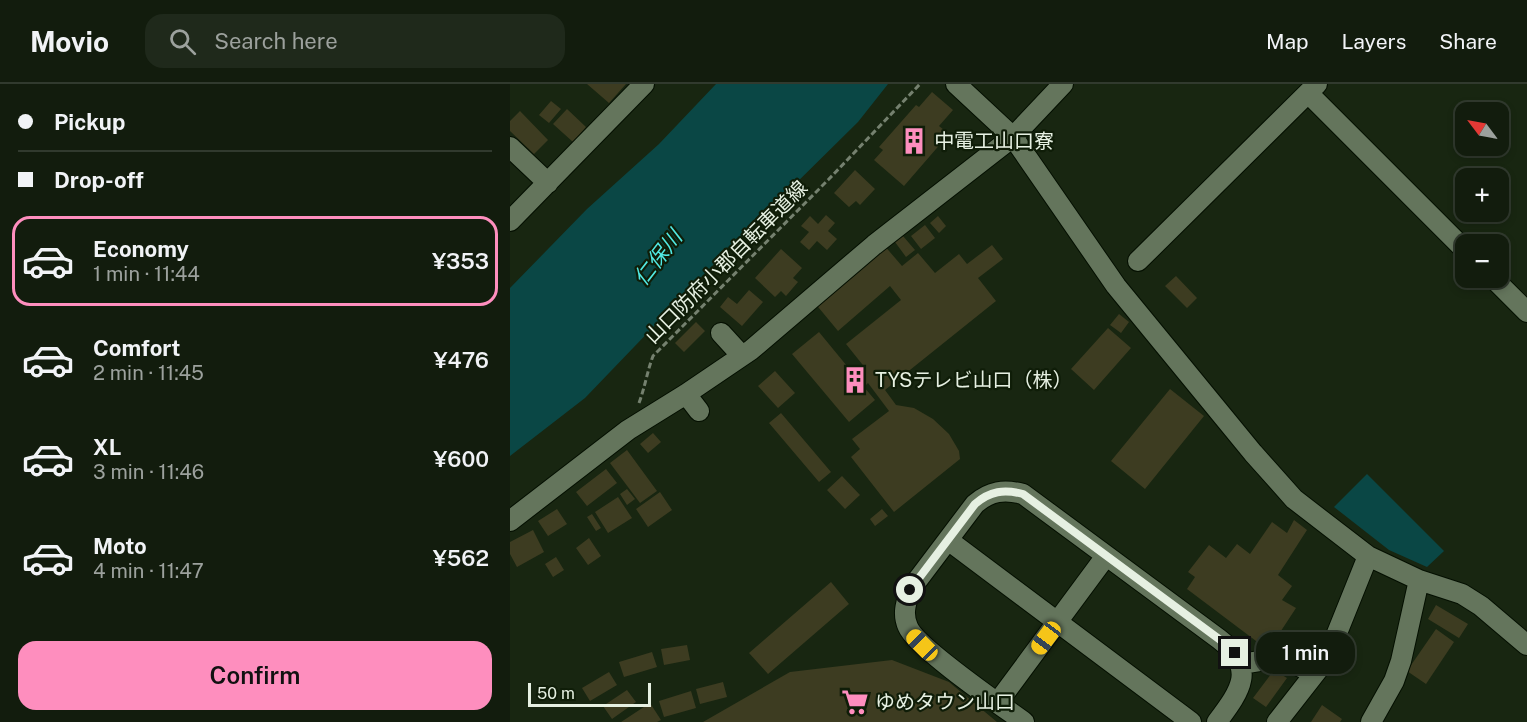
<!DOCTYPE html>
<html lang="en">
<head>
<meta charset="utf-8">
<style>
  :root { --surface:#121c0d; --page:#1f291b; --text:#f1f3f6; --muted:#9ca19d; --line:#313a2e; --accent:#fe8ebe }
  body { margin:0; font-family:"Public Sans","Noto Sans JP",sans-serif; background:var(--page); color:var(--text); height:100vh; display:flex; flex-direction:column; font-size:22px; white-space:nowrap }
  * { box-sizing:border-box; margin:0 }
  p { font-size:20px; color:var(--muted) }
  .icon { flex:none; width:33px; height:33px; fill:none; stroke:currentColor; stroke-width:2; stroke-linecap:round; stroke-linejoin:round }
  .map { position:relative; flex:1; overflow:hidden }
  .sheet { display:flex; flex-direction:column; background:var(--surface); width:510px }
  .sheet>* { flex:none }
  .banner { display:grid; align-content:center; height:132px; padding:0 18px; background:var(--surface) }
  .needle { width:39px; rotate:302deg }
  .tools { position:absolute; left:945px; top:18px; display:grid; gap:12px }
  .tools a { display:grid; place-items:center; width:54px; height:54px; border-radius:12px; background:var(--surface); box-shadow:0 3px 9px #0003,0 0 0 2px var(--line); font-size:30px }
  .scale { position:absolute; left:18px; bottom:15px; width:123px; box-sizing:border-box; padding-left:6px; border:3px solid #e6f0e2; border-top:0; font-size:16px; line-height:21px; white-space:nowrap; color:#e6f0e2; -webkit-text-stroke:4px #0f1d08; paint-order:stroke }
  .end { position:absolute; width:27px; height:27px; margin:-14px; border:8px solid #e6f0e2; background:#111; box-shadow:0 0 0 3px #111 }
  .from { border-radius:50% }
  .bubble { position:absolute; height:42px; border-radius:18px; background:var(--surface); box-shadow:0 3px 9px #0003,0 0 0 2px var(--line); font-size:20px; font-weight:600; line-height:42px; text-align:center }
  .car { position:absolute; width:18px; height:36px; margin:-18px -9px; border-radius:8px; box-shadow:0 0 4px 2px #0007; background:linear-gradient(#f5c518 24%,#345 0 40%,#f5c518 0 76%,#345 0 86%,#f5c518 0) }
  .banner b { display:flex; align-items:center; gap:21px; height:57px; font-size:22px }
  .banner b+b { border-top:2px solid var(--line) }
  .banner i { width:15px; height:15px; background:var(--text) }
  ul { padding:0; list-style:none }
  li { display:flex; align-items:center; gap:18px; height:90px; margin:0 12px 9px; padding:0 6px; border:3px solid transparent; border-radius:18px }
  li div { flex:1 }
  li b { display:block; font-size:22px }
  li em { font-style:normal; font-weight:600 }
  li.selected { border-color:var(--accent) }
  li>.icon { width:54px; height:54px; stroke-width:1.5 }
  .button { display:flex; gap:12px; margin-top:auto; padding:12px 18px }
  .button a { flex:1; height:69px; border-radius:18px; background:var(--accent); color:#111; font-size:24px; font-weight:600; line-height:69px; text-align:center }
  header { display:flex; align-items:center; gap:36px; box-sizing:border-box; height:84px; padding:0 30px; background:var(--surface); border-bottom:2px solid var(--line) }
  header strong { font-size:28px }
  nav { display:flex; gap:33px; margin-inline-start:auto; font-size:21px }
  .search { width:420px; height:54px; background:var(--page); display:flex; align-items:center; gap:15px; box-sizing:border-box; padding:0 21px; border-radius:18px; color:var(--muted); font-size:22px }
  main { display:flex; flex:1; min-height:0 }
  .map>svg:first-child { display:block }
  .water { fill:#0a4745 }
  .building { fill:#3d3c21 }
  .lines { fill:none; stroke-linecap:round; stroke-linejoin:round }
  .minor-casing { stroke:#040f00; stroke-width:22 }
  .path { stroke:#75816f; stroke-width:3; stroke-dasharray:6 3; stroke-linecap:butt }
  .minor { stroke:#64755c; stroke-width:20 }
  .route { stroke:#e6f0e2; stroke-width:8 }
  .labels { text-anchor:middle; stroke-width:4.5; stroke-linejoin:round; paint-order:stroke }
  .poi-label { font-size:20px; fill:#e6f0e2; stroke:#0f1d08; text-anchor:start }
  .street-label { font-size:20px; fill:#e6f0e2; stroke:#0f1d08 }
  .water-label { font-size:21px; font-style:italic; fill:#51e9e3; stroke:#0f1d08 }
</style>
</head>
<body>
<header>
<strong>Movio</strong>
<div class="search"><svg class="icon" aria-label="search" viewBox="0 0 24 24"><circle cx="10" cy="10" r="6"/><path d="M15 15l6 6"/></svg>Search here</div>
<nav><a>Map</a><a>Layers</a><a>Share</a></nav>
</header>
<main>
<section class="sheet">
<div class="banner">
<b><i class="from"></i>Pickup</b>
<b><i></i>Drop-off</b>
</div>
<ul>
<li class="selected"><svg class="icon" aria-label="car" viewBox="0 0 24 24"><path d="M5 17H2v-5l4-1 3-4h7l3 4 3 1v5h-3M9 17h6M6 11h13"/><circle cx="7" cy="17" r="2"/><circle cx="17" cy="17" r="2"/></svg><div><b>Economy</b><p>1 min · 11:44</p></div><em>¥353</em></li>
<li><svg class="icon" aria-label="car" viewBox="0 0 24 24"><path d="M5 17H2v-5l4-1 3-4h7l3 4 3 1v5h-3M9 17h6M6 11h13"/><circle cx="7" cy="17" r="2"/><circle cx="17" cy="17" r="2"/></svg><div><b>Comfort</b><p>2 min · 11:45</p></div><em>¥476</em></li>
<li><svg class="icon" aria-label="car" viewBox="0 0 24 24"><path d="M5 17H2v-5l4-1 3-4h7l3 4 3 1v5h-3M9 17h6M6 11h13"/><circle cx="7" cy="17" r="2"/><circle cx="17" cy="17" r="2"/></svg><div><b>XL</b><p>3 min · 11:46</p></div><em>¥600</em></li>
<li><svg class="icon" aria-label="car" viewBox="0 0 24 24"><path d="M5 17H2v-5l4-1 3-4h7l3 4 3 1v5h-3M9 17h6M6 11h13"/><circle cx="7" cy="17" r="2"/><circle cx="17" cy="17" r="2"/></svg><div><b>Moto</b><p>4 min · 11:47</p></div><em>¥562</em></li>
</ul>
<div class="button"><a>Confirm</a></div>
</section>
<div class="map">
<svg width="1017" height="638" viewBox="0 0 1017 638">
  <rect width="100%" height="100%" fill="#182611"/>
  <path class="water" d="M206,0H378L348,38L198,186L75,314L0,372V204L77,125L149,60Z
    M857,390L934,467L917,483L879,466L824,423Z"/>
  <path class="building" d="M77,0H116L99,19Z
    M422,8L443,26L429,42L439,50L394,102L364,76L373,66L369,63L406,21L409,23Z
    M41,17L51,25L39,39L29,31Z
    M57,25L76,43L63,58L43,40Z
    M10,27L38,56L24,70L0,47V37Z
    M345,86L365,105L350,121L346,117L339,123L324,109Z
    M316,131L325,139L318,147L327,155L317,166L307,157L299,166L290,158L299,148L291,142L300,132L308,140Z
    M428,132L436,142L429,149L420,139Z
    M415,141L425,154L411,165L401,152Z
    M393,152L405,166L396,173L385,158Z
    M373,160L392,182L408,169L425,189L449,170L457,180L482,161L493,175L468,194L486,217L375,306L386,321L404,324L423,335L439,350L449,367L450,375L384,428L341,373L350,365L342,355L379,327L358,299L354,303L365,316L339,338L282,270L309,248L346,293L356,285L336,260L391,216L380,202L328,247L304,218Z
    M271,165L292,184L283,194L288,198L276,212L271,207L265,213L245,194Z
    M666,192L687,214L677,224L655,202Z
    M239,206L253,218L232,242L210,223L218,213L227,220Z
    M609,230L619,238L611,249L600,241Z
    M186,238L195,247L174,268L165,259Z
    M598,244L621,264L584,306L561,285Z
    M265,287L285,309L268,324L248,302Z
    M660,305L694,332L635,405L601,377Z
    M271,329L321,388L309,398L259,339Z
    M143,349L151,358L138,369L130,360Z
    M117,366L147,407L130,419L100,379Z
    M96,385L107,399L77,422L66,408Z
    M332,392L350,411L335,425L317,406Z
    M117,405L125,415L117,421L110,410Z
    M150,408L162,426L138,443L126,425Z
    M108,413L122,434L98,449L85,428Z
    M47,425L57,440L38,452L28,437Z
    M372,425L378,432L365,442L360,435Z
    M82,430L91,444L86,447L77,433Z
    M784,436L797,446L768,491L782,502L772,516L786,524L767,553L759,548L750,560L677,505L685,493L678,488L699,461L716,474L727,460L740,470L762,438L777,449Z
    M23,446L34,468L7,483L0,470V458Z
    M79,454L91,472L78,481L66,464Z
    M46,473L54,486L43,493L35,480Z
    M321,498L339,520L258,590L239,569Z
    M926,521L958,540L949,554L918,535Z
    M926,545L944,558L916,600L897,587Z
    M177,561L180,576L154,581L151,565Z
    M142,568L147,583L114,593L109,578Z
    M382,576L439,598L487,638H193L280,588Z
    M764,586L777,594L756,623L743,614Z
    M99,588L107,601L80,617L72,604Z
    M213,598L217,613L190,620L186,605Z
    M117,606L126,618L102,635L93,622Z
    M181,607L186,624L154,633L149,617Z
    M140,619L151,636L147,638H111Z
    M812,621L832,635L830,638H801Z"/>
  <g class="lines">
    <defs>
      <path id="minor" d="M446,0L503,53L606,202L743,369L784,415L858,472L909,496L952,510L971,522L1017,561
        M798,9L956,167
        M0,63L38,99
        M0,137L134,0
        M628,177L807,0
        M983,194L1017,228
        M211,249L232,272
        M176,310L189,327
        M0,437L118,346L176,310L241,266L364,161L503,53L553,0
        M438,456L681,638
        M731,580L770,574L805,589
        M488,618L596,472
        M514,638C492,622 406,563 398,543C392,530 396,519 400,506L465,420C480,407 494,405 513,410L709,555C747,584 731,606 707,638
        M767,638L817,574L858,472
        M861,638L884,597L891,577L909,496"/>
    </defs>
    <use href="#minor" class="minor-casing"/>
    <path class="path" d="M129,319C135,303 137,288 143,272L318,96L410,0"/>
    <use href="#minor" class="minor"/>
  </g>
  <g class="lines">
    <path class="route" d="M400,506L465,420C480,407 494,405 513,410L709,555L725,569"/>
  </g>
  <defs>
    <symbol id="building-bare" viewBox="-9 -9 18 18"><path d="M-4-6H4V6H1V3H-1V6H-4ZM-2.5-4.3h1.7v1.8h-1.7ZM.8-4.3h1.7v1.8H.8ZM-2.5-1h1.7V.8h-1.7ZM.8-1h1.7V.8H.8Z" fill="#fe8ebe" stroke="#0f1d08" stroke-width="2.5" paint-order="stroke"/></symbol>
    <symbol id="supermarket-bare" viewBox="-9 -9 18 18"><path d="M-6-5.5h2.5l.6 2H6L4.5 2H-2.5L-4.4-4H-6ZM-1.5 3.2a1.3 1.3 0 1 0 .1 0ZM3 3.2a1.3 1.3 0 1 0 .1 0Z" fill="#fe8ebe" stroke="#0f1d08" stroke-width="2.5" paint-order="stroke"/></symbol>
  </defs>
  <g fill-rule="evenodd">
    <use href="#building-bare" x="385" y="38" width="38" height="38"/>
    <use href="#building-bare" x="326" y="277" width="38" height="38"/>
    <use href="#supermarket-bare" x="326" y="599" width="38" height="38"/>
  </g>
  <g class="labels">
    <g class="poi-label">
      <text x="424" y="64">中電工山口寮</text>
      <text x="365" y="303">TYSテレビ山口（株）</text>
      <text x="365" y="625">ゆめタウン山口</text>
    </g>
    <g class="street-label">
      <text transform="translate(216 178) rotate(-45)" y="7">山口防府小郡自転車道線</text>
    </g>
    <g class="water-label">
      <text transform="translate(148 174) rotate(-52)" y="7">仁保川</text>
    </g>
  </g>
</svg>
<div class="tools">
<a><svg class="needle" viewBox="-14 -14 28 28"><path d="M0-13l5 13h-10z" fill="#e53935"/><path d="M0 13l5-13h-10z" fill="#9ca19d"/></svg></a>
<a>+</a>
<a>−</a>
</div>
<div class="scale">50 m</div>
<i class="end from" style="left:400px;top:506px"></i>
<i class="end" style="left:725px;top:569px"></i>
<div class="bubble" style="left:746px;top:548px;width:99px">1 min</div>
<i class="car" style="left:536px;top:554px;rotate:217deg"></i>
<i class="car" style="left:412px;top:561px;rotate:315deg"></i>
</div>
</main>
</body>
</html>
